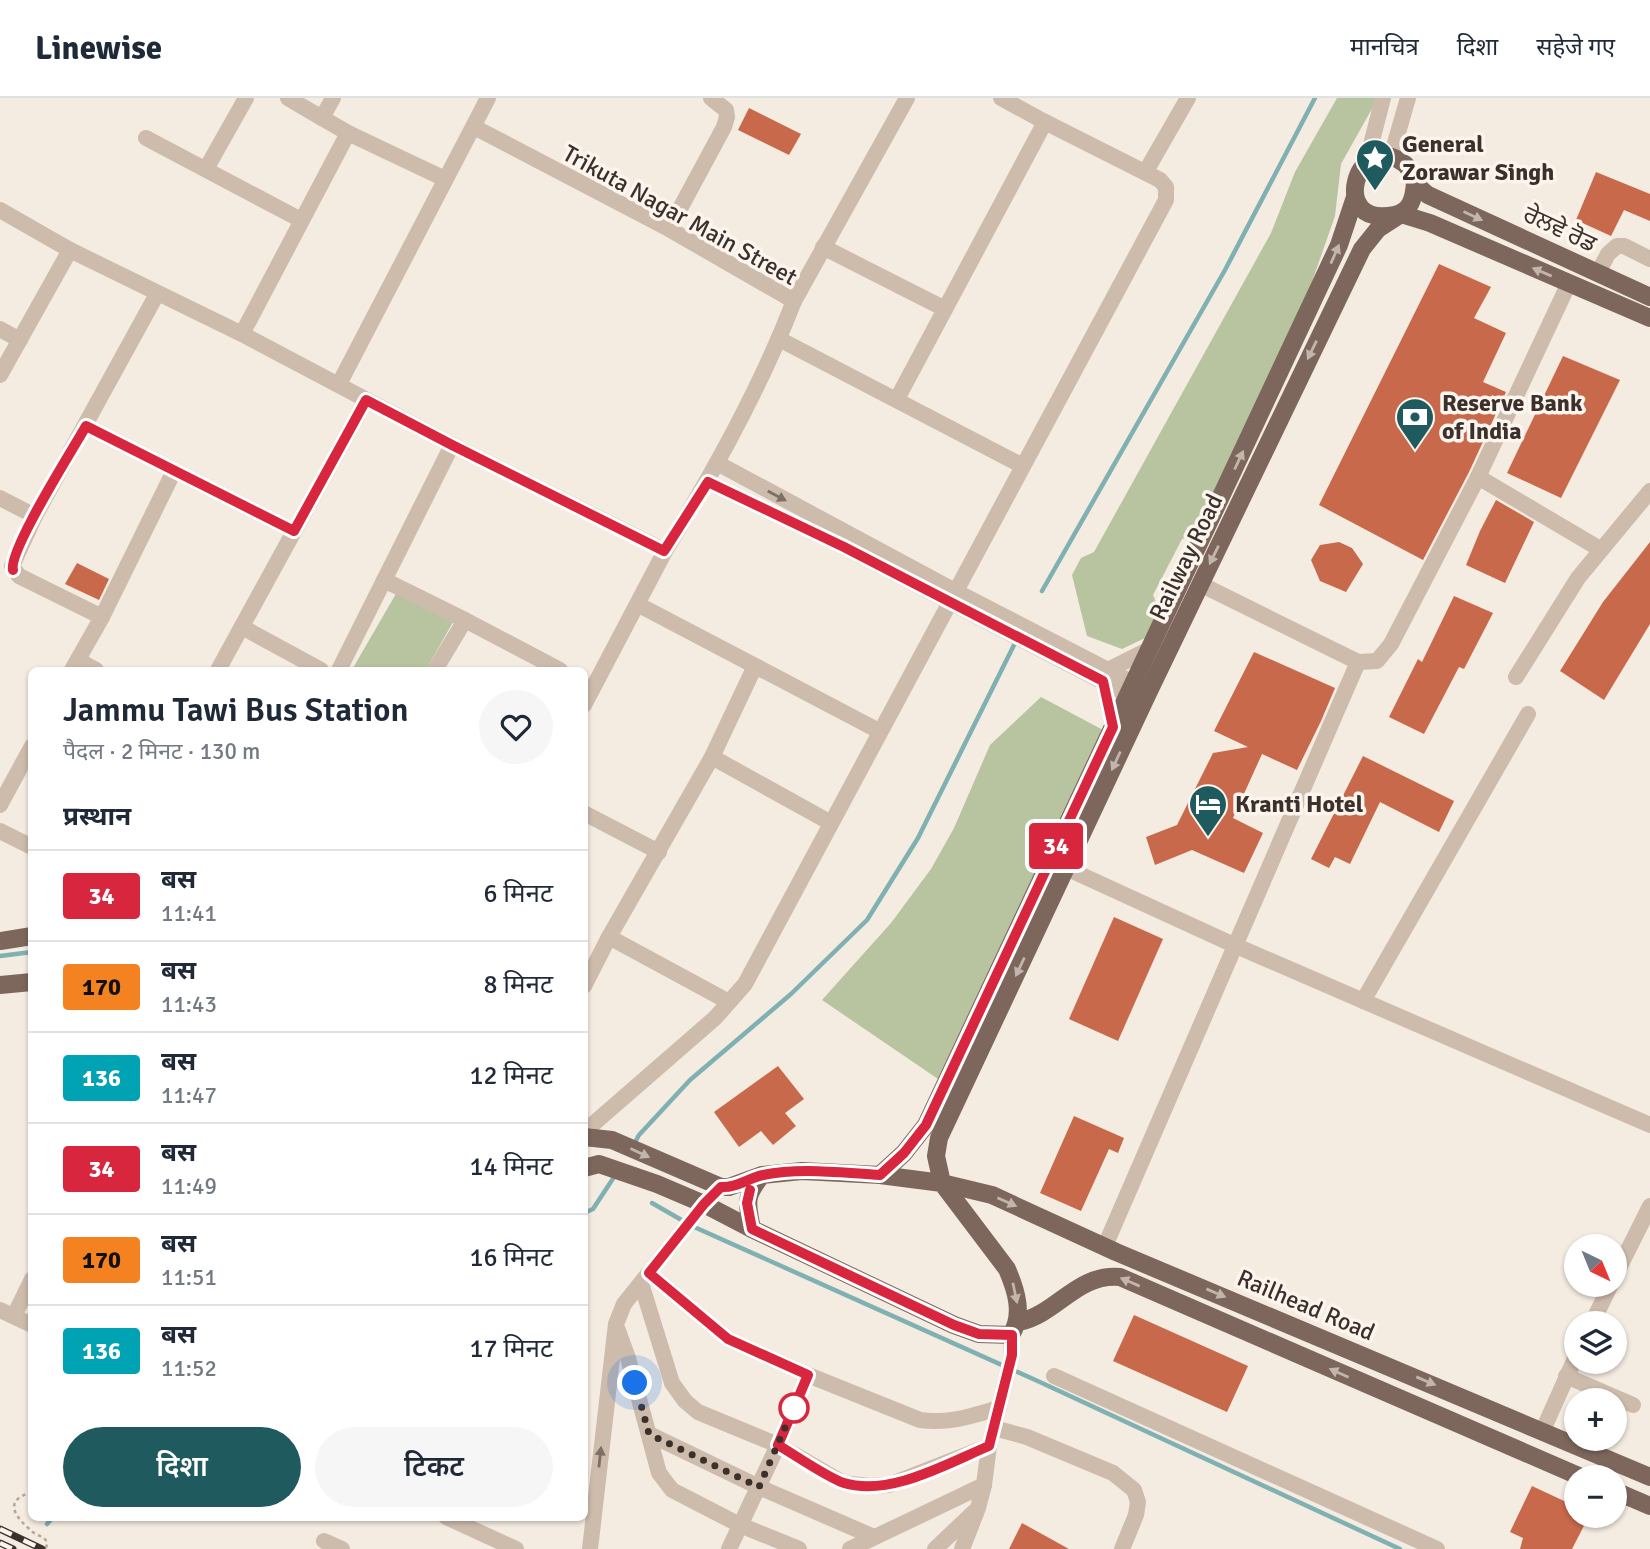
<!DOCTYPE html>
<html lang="hi">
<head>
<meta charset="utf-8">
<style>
  :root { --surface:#fff; --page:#f6f6f7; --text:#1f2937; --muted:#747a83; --line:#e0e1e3; --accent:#1f5a5e }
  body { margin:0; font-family:Signika,"Noto Sans Devanagari","Noto Sans Gurmukhi",sans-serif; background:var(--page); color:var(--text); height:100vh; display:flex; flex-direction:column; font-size:26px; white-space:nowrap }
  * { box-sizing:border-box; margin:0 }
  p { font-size:23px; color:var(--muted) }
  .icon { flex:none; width:38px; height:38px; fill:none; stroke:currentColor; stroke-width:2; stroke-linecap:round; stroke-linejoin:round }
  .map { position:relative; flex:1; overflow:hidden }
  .panel { position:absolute; left:28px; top:569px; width:560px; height:854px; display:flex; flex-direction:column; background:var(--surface); border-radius:10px; box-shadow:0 2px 5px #0004 }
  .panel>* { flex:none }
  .badge { padding:0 14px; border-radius:5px; font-size:24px; line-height:46px }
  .needle { width:46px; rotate:137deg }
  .fabs { position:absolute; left:1564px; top:1136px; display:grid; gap:14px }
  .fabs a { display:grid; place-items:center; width:63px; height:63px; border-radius:50%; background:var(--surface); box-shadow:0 2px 5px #0004; font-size:35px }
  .you { position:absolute; width:35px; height:35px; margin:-18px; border:5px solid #fff; border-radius:50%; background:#1a73e8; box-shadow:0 0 0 10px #1a73e833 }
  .map>.badge { position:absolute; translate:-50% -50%; box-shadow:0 0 0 4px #fff }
  h2 { padding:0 35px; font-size:26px; line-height:63px }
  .round { display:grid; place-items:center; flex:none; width:74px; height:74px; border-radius:37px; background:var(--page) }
  .headline { display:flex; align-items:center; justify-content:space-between; height:119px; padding:0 35px }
  h1 { font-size:33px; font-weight:600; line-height:52px }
  .cta { display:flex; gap:14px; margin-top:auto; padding:14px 35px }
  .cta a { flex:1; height:80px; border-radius:42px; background:var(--accent); color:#fff; font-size:28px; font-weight:600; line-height:80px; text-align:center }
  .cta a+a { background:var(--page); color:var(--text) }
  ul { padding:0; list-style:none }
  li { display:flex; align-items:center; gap:21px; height:91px; padding:0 35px; border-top:2px solid var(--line) }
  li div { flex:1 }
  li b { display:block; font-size:26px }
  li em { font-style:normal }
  li .badge { min-width:77px; font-weight:700; text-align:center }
  header { display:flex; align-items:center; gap:42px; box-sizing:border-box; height:98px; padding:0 35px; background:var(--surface); border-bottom:2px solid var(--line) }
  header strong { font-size:33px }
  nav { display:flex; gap:38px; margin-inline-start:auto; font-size:24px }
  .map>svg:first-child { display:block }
  .green { fill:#b8c4a0 }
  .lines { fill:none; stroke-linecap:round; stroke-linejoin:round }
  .stream { stroke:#7fb0b2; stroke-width:4.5 }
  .building { fill:#c8694b }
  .path { stroke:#b9a596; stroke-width:2.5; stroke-dasharray:3.5 3.5; stroke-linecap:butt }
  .minor { stroke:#cdbbac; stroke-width:16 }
  .major { stroke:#7d675c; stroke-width:18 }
  .rail-casing { stroke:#3b302b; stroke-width:7 }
  .rail { stroke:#fbf5ee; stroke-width:4.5; stroke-dasharray:13; stroke-linecap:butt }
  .oneway { fill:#c2b5ac }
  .oneway2 { fill:#7d6f65 }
  .line-casing { stroke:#fff; stroke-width:16 }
  .line { stroke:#d7263d; stroke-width:10 }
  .walk { stroke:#3b302b; stroke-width:7; stroke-dasharray:0 12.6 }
  .stop-dot { fill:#fff; stroke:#d7263d; stroke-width:3.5 }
  .labels { text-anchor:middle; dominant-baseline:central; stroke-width:7; stroke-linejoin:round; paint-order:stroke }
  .poi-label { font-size:24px; font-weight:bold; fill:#3b302b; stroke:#fbf5ee; text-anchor:start }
  .street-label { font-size:24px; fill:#3b302b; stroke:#fbf5ee }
</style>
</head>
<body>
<header>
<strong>Linewise</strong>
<nav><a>मानचित्र</a><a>दिशा</a><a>सहेजे गए</a></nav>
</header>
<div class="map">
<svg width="1650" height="1451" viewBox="0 0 1650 1451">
  <rect width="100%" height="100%" fill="#f4ebe1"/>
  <g class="green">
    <polygon points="1337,0 1378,0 1341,66 1335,118 1307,198 1198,436 1182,441 1153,497 1161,516 1145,540 1122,551 1087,538 1072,477 1081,460 1094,454 1271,135 1295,74"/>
    <polygon points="397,494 453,524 426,572 356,572 353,570"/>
    <polygon points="1041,599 1105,633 941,983 822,902 891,825 931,771 954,730 990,647"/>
  </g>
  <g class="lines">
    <g class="stream">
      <polyline points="1042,493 1225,172 1315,0"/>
      <polyline points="0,858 32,854"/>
      <polyline points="633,1048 639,1037 690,982 791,896 867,822 918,740 1016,543"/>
      <polyline points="652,1105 685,1124"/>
      <polyline points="584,1115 593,1111 616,1076"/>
      <polyline points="692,1128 1042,1285 1400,1451"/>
      <polyline points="47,1426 53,1419"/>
    </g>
  </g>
  <g class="building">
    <polygon points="749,10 801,36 789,57 738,32"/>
    <polygon points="1596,74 1650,96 1650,123 1624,112 1611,138 1576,122"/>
    <polygon points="1439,166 1491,189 1474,220 1506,235 1483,284 1506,294 1469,374 1423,462 1319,407"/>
    <polygon points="1563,258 1620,282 1561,400 1507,375"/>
    <polygon points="1496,402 1534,424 1505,485 1466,467 1480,433"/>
    <polygon points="1339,444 1352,450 1363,466 1346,494 1320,483 1311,462 1320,447"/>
    <polygon points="1650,444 1650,526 1604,602 1560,573 1603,504"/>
    <polygon points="77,465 109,481 99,502 65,486"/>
    <polygon points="1454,498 1493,515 1464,571 1459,569 1424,636 1389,619 1418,561 1422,564"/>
    <polygon points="1254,554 1335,590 1321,623 1297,672 1262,656 1233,720 1263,735 1244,775 1192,752 1155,767 1146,739 1177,727 1213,655 1248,649 1214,633"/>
    <polygon points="1363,658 1454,703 1439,734 1380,704 1350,766 1335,759 1329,770 1311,761"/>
    <polygon points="1114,819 1163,841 1118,943 1069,921"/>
    <polygon points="778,968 804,1001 785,1015 796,1028 773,1047 761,1033 739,1049 714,1014"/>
    <polygon points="1074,1018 1124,1040 1118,1055 1109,1051 1081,1113 1040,1095"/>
    <polygon points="1134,1217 1248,1268 1227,1314 1113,1263"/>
    <polygon points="1532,1388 1577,1409 1577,1418 1589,1418 1572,1451 1520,1451 1523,1440 1510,1434"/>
    <polygon points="1022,1425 1069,1451 1009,1451"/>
  </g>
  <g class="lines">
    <path class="path" d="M32 1394C1 1403 16 1420 34 1435 38 1438 46 1439 47 1445 47 1447 46 1449 46 1451"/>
    <g class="minor">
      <polyline points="288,0 322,20"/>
      <polyline points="333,0 322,20 348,35 445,81"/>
      <polyline points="146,40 301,122"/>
      <polyline points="1391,59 1408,0"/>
      <polyline points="1366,66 1383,0"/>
      <polyline points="206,71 246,0"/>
      <polyline points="1146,73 1188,0"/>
      <path d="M0 112 70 152 242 236 452 347 665 453C714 374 760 291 794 203L669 131 474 29"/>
      <polyline points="669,131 724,29 727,19 726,12 711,0"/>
      <polyline points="823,149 945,211"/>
      <polyline points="1598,175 1608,156 1617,148 1624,148 1650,161"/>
      <polyline points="794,203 907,0"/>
      <polyline points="0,231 20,242"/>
      <polyline points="242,236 348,35"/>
      <polyline points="779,241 1023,368"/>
      <polyline points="0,277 70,152"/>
      <polyline points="339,286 488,0"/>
      <polyline points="897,301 1045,24"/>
      <polyline points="86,328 294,433"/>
      <polyline points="717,365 957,494 1145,591"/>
      <polyline points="1478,379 1600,451"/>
      <polyline points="708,384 844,449 1138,602"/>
      <polyline points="0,400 35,418"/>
      <polyline points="384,482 465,522"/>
      <polyline points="1200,486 1358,564 1377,563 1391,546 1478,379 1569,185"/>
      <polyline points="639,507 879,633"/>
      <polyline points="102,519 19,478 12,468 35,418 157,196"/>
      <polyline points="242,529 321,572"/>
      <polyline points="78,562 96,572"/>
      <polyline points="72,572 102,519 174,373"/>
      <polyline points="218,572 366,302"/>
      <polyline points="339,572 452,347"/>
      <polyline points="435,572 465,522 560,572"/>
      <polyline points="1108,572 1150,551"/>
      <polyline points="1516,579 1578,480 1650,393"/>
      <polyline points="1103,583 1113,629"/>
      <polyline points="584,607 665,453"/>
      <polyline points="712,659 831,725"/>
      <polyline points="0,707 32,648"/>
      <polyline points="584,715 659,754"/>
      <polyline points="0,733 32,749"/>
      <polyline points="1066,770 1234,847 1650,1027"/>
      <polyline points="609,839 729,904"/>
      <polyline points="584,888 609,839 712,659 755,568"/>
      <polyline points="1363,903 1528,616"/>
      <polyline points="584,1034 715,920 745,886 1166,102 1166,89 1160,82 1045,24 1001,0"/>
      <polyline points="1105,1148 1358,564"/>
      <path d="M649 1175 728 1241 808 1277 920 1322C949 1326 972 1318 999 1310"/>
      <polyline points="1615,1178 1650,1108"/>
      <polyline points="641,1185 672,1285 685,1303 698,1314 778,1347 843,1385 869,1388 889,1387 989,1348"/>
      <polyline points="0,1212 32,1227"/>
      <polyline points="14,1218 32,1181"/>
      <polyline points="1592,1225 1611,1186"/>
      <polyline points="617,1230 628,1260 659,1375 672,1392 740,1427 799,1451"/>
      <polyline points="1054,1278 1437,1451"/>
      <polyline points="1566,1278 1633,1307"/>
      <polyline points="994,1330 1027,1339 1113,1375 1134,1392 1138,1404 1136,1417 1122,1451"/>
      <polyline points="1543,1332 1577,1256"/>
      <polyline points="649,1336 759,1389 874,1439"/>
      <polyline points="446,1419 516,1451"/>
      <polyline points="324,1443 342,1451"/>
      <polyline points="590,1451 616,1226 624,1206 704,1106 721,1089"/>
      <polyline points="729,1451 778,1347 808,1277"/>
      <polyline points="850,1451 984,1387"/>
      <polyline points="935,1451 974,1414"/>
      <polyline points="962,1451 978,1410 984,1387 989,1348 1012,1257 1011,1237"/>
    </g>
    <g class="major">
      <path d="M1415 84C1414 100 1411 114 1394 117 1328 130 1356 33 1402 64 1411 69 1411 78 1416 86 1420 90 1424 94 1428 97L1650 199"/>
      <polyline points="1650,220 1430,125 1401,116 1378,131 1362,151 1149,593 939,1040 936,1058 942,1085 992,1097 1116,1154 1650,1379"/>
      <polyline points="0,843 32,838"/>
      <polyline points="0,887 32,884"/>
      <path d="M584 1039 612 1042 721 1089H729L762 1077 802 1073 880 1077 942 1085 1007 1171C1016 1192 1024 1216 1011 1237L979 1236 954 1227 752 1131C747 1105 744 1099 762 1077"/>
      <polyline points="584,1070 599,1066 657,1086 704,1106 752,1131"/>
      <polyline points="880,1077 904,1055 926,1027 1339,147 1355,99"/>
      <path d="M1019 1224C1057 1216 1077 1175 1120 1179L1581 1379"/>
      <polyline points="1615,1393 1650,1408"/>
    </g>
    <defs>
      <g id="rail">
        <polyline points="0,1431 42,1451"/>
        <polyline points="0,1445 13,1451"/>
      </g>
    </defs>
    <use href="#rail" class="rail-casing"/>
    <use href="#rail" class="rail"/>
  </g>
  <defs><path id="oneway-solid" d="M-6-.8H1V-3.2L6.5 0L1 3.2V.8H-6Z" transform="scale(1.75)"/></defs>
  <g class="oneway">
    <use href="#oneway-solid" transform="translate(1473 118) rotate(25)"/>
    <use href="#oneway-solid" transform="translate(1335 156) rotate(-66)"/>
    <use href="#oneway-solid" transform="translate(1542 174) rotate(-157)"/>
    <use href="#oneway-solid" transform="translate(1312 252) rotate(116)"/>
    <use href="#oneway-solid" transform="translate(1239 362) rotate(-65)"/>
    <use href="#oneway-solid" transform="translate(1214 457) rotate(116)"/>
    <use href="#oneway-solid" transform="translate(1116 663) rotate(115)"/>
    <use href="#oneway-solid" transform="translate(1020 869) rotate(115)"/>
    <use href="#oneway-solid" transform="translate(640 1055) rotate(25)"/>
    <use href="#oneway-solid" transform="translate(1007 1104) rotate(24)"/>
    <use href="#oneway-solid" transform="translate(1130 1184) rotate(-157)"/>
    <use href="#oneway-solid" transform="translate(1015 1195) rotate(78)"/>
    <use href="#oneway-solid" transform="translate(1216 1195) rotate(23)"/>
    <use href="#oneway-solid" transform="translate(1339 1275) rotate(-156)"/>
    <use href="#oneway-solid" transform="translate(1426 1283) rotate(23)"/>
  </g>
  <g class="oneway2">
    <use href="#oneway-solid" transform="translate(777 398) rotate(28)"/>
    <use href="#oneway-solid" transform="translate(600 1359) rotate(-84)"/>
  </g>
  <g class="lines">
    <defs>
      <path id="line" d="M13 472C8 453 73 351 86 328L294 433 366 302 452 347 664 453 708 384 844 449 1103 583 1113 629 926 1027 904 1055 880 1077C842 1075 801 1069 763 1077 748 1080 737 1090 721 1089L704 1106 649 1175 728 1241 808 1277 778 1347C795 1357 828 1380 844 1385 890 1399 948 1365 989 1348L1012 1257V1237L979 1236 954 1227 752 1131 747 1105 750 1092"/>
    </defs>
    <use href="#line" class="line-casing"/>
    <use href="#line" class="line"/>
    <polyline class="walk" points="635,1285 649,1336 759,1389 798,1300 794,1310"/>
  </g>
  <defs>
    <symbol id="sight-pin" viewBox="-11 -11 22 30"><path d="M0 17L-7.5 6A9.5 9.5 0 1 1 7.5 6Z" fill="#1f5a5e" stroke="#fbf5ee"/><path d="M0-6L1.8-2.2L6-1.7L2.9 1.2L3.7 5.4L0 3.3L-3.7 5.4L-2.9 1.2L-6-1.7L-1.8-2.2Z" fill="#fff"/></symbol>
    <symbol id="bank-pin" viewBox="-11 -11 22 30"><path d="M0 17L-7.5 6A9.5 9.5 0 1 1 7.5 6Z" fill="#1f5a5e" stroke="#fbf5ee"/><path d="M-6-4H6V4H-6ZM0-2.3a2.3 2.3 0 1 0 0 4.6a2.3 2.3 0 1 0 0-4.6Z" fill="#fff"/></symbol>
    <symbol id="hotel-pin" viewBox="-11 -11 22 30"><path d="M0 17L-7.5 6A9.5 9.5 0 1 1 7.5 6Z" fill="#1f5a5e" stroke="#fbf5ee"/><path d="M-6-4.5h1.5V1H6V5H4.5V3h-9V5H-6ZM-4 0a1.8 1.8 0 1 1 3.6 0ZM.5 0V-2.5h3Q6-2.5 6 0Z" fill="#fff"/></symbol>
  </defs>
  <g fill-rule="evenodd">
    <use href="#sight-pin" x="1353" y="38" width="44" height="60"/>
    <use href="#bank-pin" x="1393" y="297" width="44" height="60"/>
    <use href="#hotel-pin" x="1186" y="684" width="44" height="60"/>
  </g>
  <circle class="stop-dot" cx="794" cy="1310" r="14"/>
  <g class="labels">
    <g class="poi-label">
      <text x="1402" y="46">General<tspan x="1402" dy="28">Zorawar Singh</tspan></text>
      <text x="1442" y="305">Reserve Bank<tspan x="1442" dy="28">of India</tspan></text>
      <text x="1235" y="706">Kranti Hotel</text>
    </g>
    <g class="street-label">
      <text transform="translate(680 117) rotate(29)">Trikuta Nagar Main Street</text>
      <text transform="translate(1560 131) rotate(25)">ਰੇਲਵੇ ਰੋਡ</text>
      <text transform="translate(1186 459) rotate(-64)">Railway Road</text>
      <text transform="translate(1306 1207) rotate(23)">Railhead Road</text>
    </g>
  </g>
</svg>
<div class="fabs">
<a><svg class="needle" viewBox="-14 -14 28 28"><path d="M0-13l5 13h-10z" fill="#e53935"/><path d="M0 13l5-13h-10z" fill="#747a83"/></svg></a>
<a><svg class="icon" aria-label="layers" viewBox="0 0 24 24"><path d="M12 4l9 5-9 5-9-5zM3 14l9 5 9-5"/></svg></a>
<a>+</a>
<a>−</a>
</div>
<div class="you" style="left:635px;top:1285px"></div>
<b class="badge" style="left:1056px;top:748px;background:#d7263d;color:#fff">34</b>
<section class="panel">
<div class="headline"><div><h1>Jammu Tawi Bus Station</h1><p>पैदल · 2 मिनट · 130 m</p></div><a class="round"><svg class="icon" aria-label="heart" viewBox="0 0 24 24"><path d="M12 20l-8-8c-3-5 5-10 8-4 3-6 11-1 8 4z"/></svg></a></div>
<h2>प्रस्थान</h2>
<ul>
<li><span class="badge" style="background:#d7263d;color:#fff">34</span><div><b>बस</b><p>11:41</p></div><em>6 मिनट</em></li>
<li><span class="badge" style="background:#f58220;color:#111">170</span><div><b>बस</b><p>11:43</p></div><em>8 मिनट</em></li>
<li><span class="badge" style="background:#00a3b4;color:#fff">136</span><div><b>बस</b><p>11:47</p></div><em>12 मिनट</em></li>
<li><span class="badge" style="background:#d7263d;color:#fff">34</span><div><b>बस</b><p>11:49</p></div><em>14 मिनट</em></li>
<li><span class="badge" style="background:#f58220;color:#111">170</span><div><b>बस</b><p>11:51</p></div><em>16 मिनट</em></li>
<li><span class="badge" style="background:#00a3b4;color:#fff">136</span><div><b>बस</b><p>11:52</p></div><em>17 मिनट</em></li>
</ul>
<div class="cta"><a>दिशा</a><a>टिकट</a></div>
</section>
</div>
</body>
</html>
